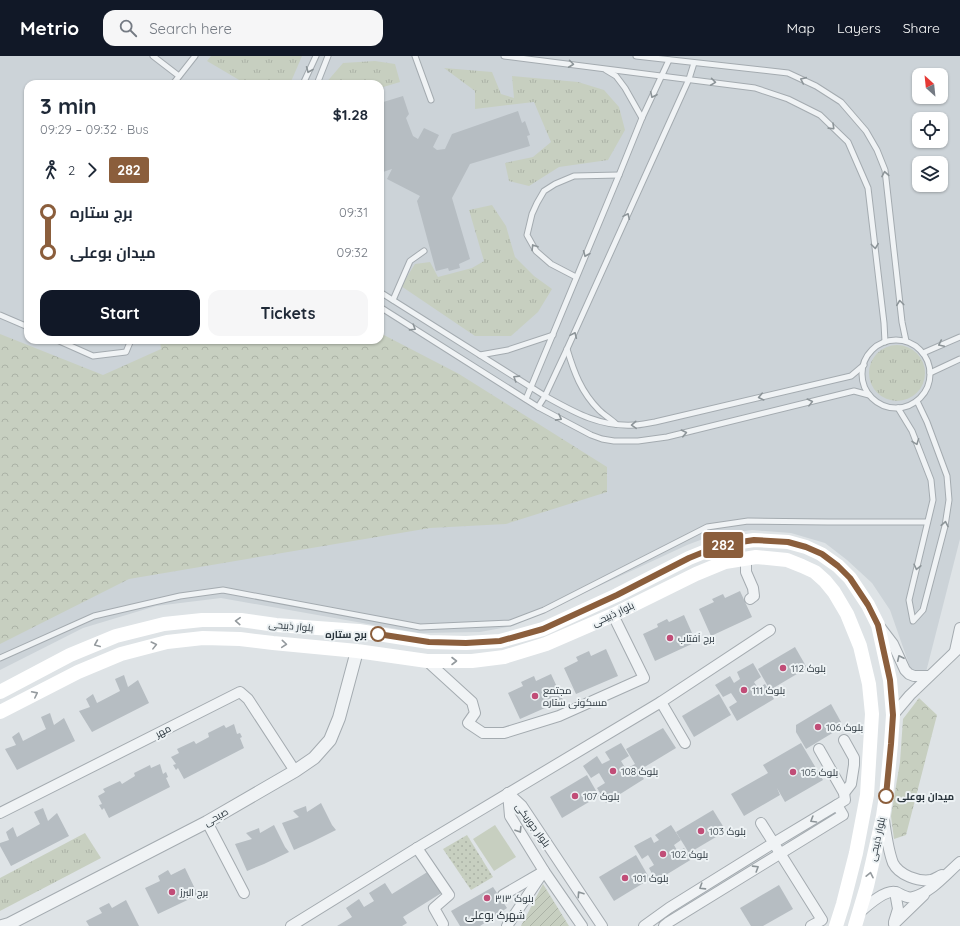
<!DOCTYPE html>
<html lang="en">
<head>
<meta charset="utf-8">
<style>
  :root { --surface:#fff; --page:#f6f6f7; --text:#1f2937; --muted:#747a83; --accent:#111827 }
  body { margin:0; font-family:Quicksand,Cairo,sans-serif; background:var(--page); color:var(--text); height:100vh; display:flex; flex-direction:column; font-size:15px; white-space:nowrap }
  * { box-sizing:border-box; margin:0 }
  p { font-size:13px; color:var(--muted) }
  .icon { flex:none; width:22px; height:22px; fill:none; stroke:currentColor; stroke-width:2; stroke-linecap:round; stroke-linejoin:round }
  .map { position:relative; flex:1; overflow:hidden }
  .drawer { position:absolute; left:24px; top:24px; width:360px; height:264px; display:flex; flex-direction:column; background:var(--surface); border-radius:12px; box-shadow:0 1px 3px #0004 }
  .drawer>* { flex:none }
  .badge { padding:0 8px; border-radius:3px; font-size:14px; line-height:26px }
  .needle { width:26px; rotate:333deg }
  .controls { position:absolute; left:912px; top:12px; display:grid; gap:8px }
  .controls a { display:grid; place-items:center; width:36px; height:36px; border-radius:8px; background:var(--surface); box-shadow:0 1px 3px #0004; font-size:20px }
  .map>.badge { position:absolute; translate:-50% -50%; box-shadow:0 0 0 2px #fff }
  .legs { display:flex; align-items:center; gap:6px; height:44px; padding:0 16px; font-size:13px }
  .legs p { margin-inline-start:auto }
  .head { display:flex; align-items:center; justify-content:space-between; height:68px; padding:0 16px }
  h1 { font-size:22px; font-weight:700; line-height:30px }
  .primary-button { display:flex; gap:8px; margin-top:auto; padding:8px 16px }
  .primary-button a { flex:1; height:46px; border-radius:12px; background:var(--accent); color:#fff; font-size:16px; font-weight:700; line-height:46px; text-align:center }
  .primary-button a+a { background:var(--page); color:var(--text) }
  ul { padding:0 16px; list-style:none }
  li { display:flex; align-items:center; gap:14px; height:40px; font-size:15px }
  li i { display:grid; place-items:center; width:6px; height:100%; margin:0 5px; background:currentColor }
  li i::after { content:''; width:10px; height:10px; margin:-5px; border:3px solid; border-radius:50%; background:var(--surface) }
  li p { margin-inline-start:auto }
  li:first-child i { background:linear-gradient(#0000 50%,currentColor 0) }
  li:last-child i { background:linear-gradient(currentColor 50%,#0000 0) }
  header { display:flex; align-items:center; gap:24px; box-sizing:border-box; height:56px; padding:0 20px; background:var(--accent); color:#fff }
  header strong { font-size:19px }
  nav { display:flex; gap:22px; margin-inline-start:auto; font-size:14px }
  .search { width:280px; height:36px; background:var(--page); display:flex; align-items:center; gap:10px; box-sizing:border-box; padding:0 14px; border-radius:12px; color:var(--muted); font-size:15px }
  .map>svg:first-child { display:block }
  .built { fill:#ccd3d8; fill-rule:evenodd }
  .grass { fill:url(#grass-tufts) }
  .forest { fill:url(#forest-crowns) }
  .park { fill:url(#park-dots) }
  .garden { fill:url(#garden-furrows) }
  .pitch { fill:#c7cfc0 }
  .building { fill:#b6bdc2 }
  .lines { fill:none; stroke-linecap:round; stroke-linejoin:round }
  .service-casing { stroke:#a4abb0; stroke-width:7 }
  .minor-casing { stroke:#a4abb0; stroke-width:12 }
  .tertiary-casing { stroke:#a4abb0; stroke-width:14 }
  .service { stroke:#f0f3f5; stroke-width:5 }
  .minor { stroke:#f0f3f5; stroke-width:10 }
  .tertiary { stroke:#f0f3f5; stroke-width:12 }
  .secondary { stroke:#fff; stroke-width:14 }
  .oneway { stroke:#8c9498 }
  .oneway2 { stroke:#949a9e }
  .line-1-casing { stroke:#fff; stroke-width:9 }
  .line-1 { stroke:#8b5e3c; stroke-width:6 }
  .stop-1-dot { fill:#fff; stroke:#8b5e3c; stroke-width:2 }
  .poi-dot { fill:#c14d77; stroke:#edf2f4; stroke-width:1.5 }
  .labels { text-anchor:middle; dominant-baseline:central; stroke-width:4; stroke-linejoin:round; paint-order:stroke }
  .street-label { font-size:10px; fill:#29343c; stroke:#edf2f4 }
  .stop-label { font-size:10px; font-weight:bold; fill:#29343c; stroke:#edf2f4; text-anchor:end }
  .poi-label { font-size:10px; fill:#29343c; stroke:#edf2f4; text-anchor:start }
  .neighbourhood-label { font-size:11px; fill:#1b252c; stroke:#edf2f4 }
</style>
</head>
<body>
<header>
<strong>Metrio</strong>
<div class="search"><svg class="icon" aria-label="search" viewBox="0 0 24 24"><circle cx="10" cy="10" r="6"/><path d="M15 15l6 6"/></svg>Search here</div>
<nav><a>Map</a><a>Layers</a><a>Share</a></nav>
</header>
<div class="map">
<svg width="960" height="870" viewBox="0 0 960 870">
  <defs>
    <pattern id="grass-tufts" width="24" height="20" patternUnits="userSpaceOnUse"><rect width="24" height="20" fill="#c7cfc0"/><path d="M3 7l-1-3M5 7V3M7 7l1-3M15 17l-1-3M17 17v-4M19 17l1-3" fill="none" stroke="#abb2a6"/></pattern>
    <pattern id="forest-crowns" width="20" height="18" patternUnits="userSpaceOnUse"><rect width="20" height="18" fill="#c7cfc0"/><path d="M2 6a3 3 0 1 1 6 0M12 15a3 3 0 1 1 6 0" fill="none" stroke="#abb2a6"/></pattern>
    <pattern id="park-dots" width="8" height="8" patternUnits="userSpaceOnUse"><rect width="8" height="8" fill="#c7cfc0"/><path d="M2 2h.1M6 6h.1" fill="none" stroke="#abb2a6" stroke-width="1.8" stroke-linecap="round"/></pattern>
    <pattern id="garden-furrows" width="10" height="10" patternUnits="userSpaceOnUse"><rect width="10" height="10" fill="#c7cfc0"/><path d="M-1 1l2-2M0 10L10 0M9 11l2-2" fill="none" stroke="#abb2a6"/></pattern>
  </defs>
  <rect width="100%" height="100%" fill="#dee3e6"/>
  <path class="built" d="M0 0H960V483L926 616 911 614 890 554 872 527 847 504 825 487 791 477 752 474 711 480 687 489 513 570 480 576 419 577 221 542 156 550 83 572 0 614ZM919 19H941V41H919ZM28 28H380V284H28ZM919 63H941V85H919ZM919 107H941V129H919Z"/>
  <g class="grass">
    <polygon points="211,0 302,0 290,28 246,28 207,5"/>
    <polygon points="375,5 395,8 400,26 380,32 380,28 325,28 343,7"/>
    <polygon points="444,12 492,16 501,38 514,42 512,20 578,26 604,34 619,51 625,74 608,104 559,111 529,130 509,125 505,107 533,101 551,86 534,46 475,53 475,35"/>
    <polygon points="492,149 506,170 515,201 534,220 552,233 538,256 511,280 475,280 401,230 415,208 430,206 438,221 472,212 484,205 469,154"/>
    <circle cx="897" cy="317" r="28"/>
    <polygon points="85,777 101,802 0,855 0,822"/>
  </g>
  <g class="forest">
    <polygon points="380,277 459,318 607,411 607,436 506,468 430,472 129,523 0,588 0,278 103,319 161,293 160,284 380,284"/>
    <polygon points="919,642 937,659 906,779 894,783 891,760 900,706 903,663"/>
  </g>
  <polygon class="park" points="467,779 493,821 471,834 443,793"/>
  <polygon class="garden" points="543,828 569,870 521,870"/>
  <polygon class="pitch" points="495,769 516,801 494,815 473,783"/>
  <g class="building">
    <polygon points="403,40 409,58 406,62 413,80 418,83 424,72 439,79 433,91 437,94 445,93 452,78 518,55 522,67 525,65 530,79 527,80 530,90 470,108 452,142 470,203 459,208 460,212 449,215 448,212 436,215 417,145 420,140 387,123 392,113 380,117 380,47"/>
    <polygon points="740,535 752,561 711,580 699,553 714,546 712,543 723,538 725,542"/>
    <polygon points="684,559 696,586 655,605 643,578 658,571 657,568 667,563 669,566"/>
    <polygon points="795,591 807,612 770,634 758,613"/>
    <polygon points="606,593 618,620 576,638 564,612 578,605 576,601 589,595 591,600"/>
    <polygon points="753,607 761,621 754,626 758,632 765,628 774,643 737,665 729,651 737,646 731,637 723,641 715,629 730,620 734,627 740,623 737,616"/>
    <polygon points="551,618 563,644 520,663 508,637 523,630 521,626 534,620 536,625"/>
    <polygon points="124,619 128,631 138,624 149,647 92,676 79,655 90,651 86,643 93,638 97,647 120,635 115,623"/>
    <polygon points="719,638 731,659 694,681 682,660"/>
    <polygon points="831,648 841,666 839,673 806,693 796,676 796,669"/>
    <polygon points="50,657 54,669 64,662 75,685 17,714 5,693 16,689 12,681 19,676 23,685 46,673 41,661"/>
    <polygon points="234,668 237,678 240,677 242,681 240,682 244,692 184,723 178,712 176,714 173,709 176,708 171,701 179,697 177,693 194,685 196,688 209,681 208,677 224,669 226,672"/>
    <polygon points="663,672 676,692 638,715 644,723 606,747 597,732 605,727 599,717 591,722 583,710 597,700 602,708 610,704 605,696 621,687 629,700 621,705 626,713 635,708 626,693"/>
    <polygon points="801,687 823,724 785,746 777,732 780,739 744,760 731,738 768,717 763,709"/>
    <polygon points="160,708 163,718 166,716 168,721 166,722 170,731 109,762 104,752 102,754 99,749 102,748 98,740 105,736 103,733 120,725 122,728 135,720 134,717 150,709 151,712"/>
    <polygon points="587,719 599,740 562,762 550,741"/>
    <polygon points="321,747 332,769 336,774 312,786 294,794 282,767 299,761 293,755 306,750 307,756"/>
    <polygon points="43,752 48,765 57,757 69,780 11,810 0,790 0,787 9,784 6,776 13,771 17,781 40,768 34,756"/>
    <polygon points="713,754 726,775 689,797 676,776"/>
    <polygon points="274,769 285,791 289,796 264,808 247,815 235,788 252,783 246,777 259,772 260,777"/>
    <polygon points="671,769 681,784 674,789 678,796 684,792 692,803 656,825 649,812 654,809 648,799 642,803 634,790 651,781 654,787 659,784 655,779"/>
    <polygon points="636,799 650,823 614,845 599,821"/>
    <polygon points="185,812 198,839 158,858 145,832 160,825 158,820 168,814 171,819"/>
    <polygon points="429,815 443,836 403,861 407,867 402,870 337,870 352,861 346,852 359,843 364,851 374,845 369,837 385,827 392,838"/>
    <polygon points="779,829 793,853 763,870 751,870 740,852"/>
    <polygon points="493,831 507,852 480,870 460,870 451,855"/>
    <polygon points="126,844 139,870 89,870 86,865 102,857 99,852 109,847 112,852"/>
  </g>
  <g class="lines">
    <defs>
      <g id="service">
        <polyline points="153,0 179,20"/>
        <polyline points="415,0 431,44"/>
        <polyline points="504,0 755,32 788,43 820,59 848,86 868,132 884,267 885,286"/>
        <polyline points="636,0 788,17 816,30 841,46 866,75 877,94 885,114 902,266 906,285"/>
        <polyline points="606,14 616,20 625,32 642,62"/>
        <polyline points="173,28 195,0"/>
        <polyline points="303,28 316,0"/>
        <polyline points="317,28 328,0"/>
        <polyline points="576,221 551,208 536,195 527,179 532,158 537,147 544,135 555,128 574,120 619,119"/>
        <path d="M380 236 545 340C574 356 599 371 634 369 641 369 648 367 655 366L851 320 864 309"/>
        <polyline points="393,244 410,205 424,195"/>
        <polyline points="380,251 538,351 591,379 602,383 614,385 638,385 667,381 854,335 869,339"/>
        <polyline points="0,259 28,271"/>
        <polyline points="57,284 93,300 126,296 131,284"/>
        <circle cx="896" cy="318" r="34"/>
        <path d="M567 293C574 316 581 336 599 354 604 359 611 363 616 368"/>
        <polyline points="923,297 960,281"/>
        <polyline points="480,299 508,294 553,279"/>
        <polyline points="930,317 960,303"/>
        <polyline points="526,343 619,119 642,62 669,4"/>
        <polyline points="538,351 545,340 567,293 689,23 694,7"/>
        <polyline points="898,352 912,375 931,424 933,444 909,544 913,565 923,554 945,470 949,444 947,420 927,366 917,345"/>
        <polyline points="0,602 94,560 180,540 223,534 420,571 510,567 544,554 707,471 748,465 828,466 927,466"/>
      </g>
      <g id="minor">
        <polyline points="746,502 746,516 753,532 754,540 750,543"/>
        <polyline points="880,571 893,588 905,614 909,618 914,620 929,620"/>
        <polyline points="955,595 960,572"/>
        <polyline points="427,605 472,646 475,657 468,667 483,677 504,677 559,660 644,622 613,559"/>
        <polyline points="661,646 685,687"/>
        <polyline points="893,659 910,639 960,591"/>
        <polyline points="819,693 844,737 845,744 837,749"/>
        <polyline points="508,737 522,750 602,870"/>
        <polyline points="508,737 510,760 544,815 582,870"/>
        <polyline points="844,737 851,728 854,709 854,702 844,684"/>
        <polyline points="0,757 240,636 248,643 295,715"/>
        <path d="M884 764C886 778 888 794 893 807 899 819 918 826 931 824 935 823 939 820 942 819"/>
        <polyline points="207,766 244,837"/>
        <polyline points="761,767 822,864 811,870"/>
        <polyline points="417,792 449,839 434,852 443,868"/>
        <polyline points="503,839 541,817"/>
        <path d="M859 857C867 850 885 833 896 836 901 838 907 843 913 841 932 836 946 818 960 806"/>
        <polyline points="894,866 898,853 895,836"/>
        <polyline points="894,868 924,839"/>
        <polyline points="291,870 417,792 661,646 770,574"/>
        <polyline points="507,870 544,815"/>
        <polyline points="644,870 669,852 767,791 837,749 843,759 669,866 664,870"/>
      </g>
      <polyline id="tertiary" points="2,870 9,868 207,766 295,715 314,702 330,684 339,662 357,595"/>
    </defs>
    <use href="#service" class="service-casing"/>
    <use href="#minor" class="minor-casing"/>
    <use href="#tertiary" class="tertiary-casing"/>
    <use href="#service" class="service"/>
    <use href="#minor" class="minor"/>
    <use href="#tertiary" class="tertiary"/>
    <g class="secondary">
      <polyline points="0,636 70,599 116,580 164,568 202,564 241,564 276,569 359,575 429,586 466,587 500,585 543,573 617,539 689,502 721,489 754,484 788,486 806,491 821,498 838,510 850,522 868,549 878,569 890,624 893,659 891,688 886,740 883,760 867,830 855,870"/>
      <polyline points="0,656 78,616 121,598 167,586 203,582 240,583 273,587 357,595 427,605 472,605 504,601 546,588 613,559 696,518 725,506 756,501 787,504 802,510 815,516 825,525 834,536 847,558 860,590 869,628 872,658 867,739 856,797 843,848 836,870"/>
    </g>
  </g>
  <defs><path id="oneway-chevron" d="M-2-3.5L2.5 0L-2 3.5" fill="none" stroke-width="1.6" stroke-linecap="round" stroke-linejoin="round"/></defs>
  <g class="oneway">
    <use href="#oneway-chevron" transform="translate(571 8) rotate(7)"/>
    <use href="#oneway-chevron" transform="translate(309 14) rotate(113)"/>
    <use href="#oneway-chevron" transform="translate(803 24) rotate(-156)"/>
    <use href="#oneway-chevron" transform="translate(713 26) rotate(8)"/>
    <use href="#oneway-chevron" transform="translate(653 39) rotate(115)"/>
    <use href="#oneway-chevron" transform="translate(832 71) rotate(44)"/>
    <use href="#oneway-chevron" transform="translate(885 118) rotate(-100)"/>
    <use href="#oneway-chevron" transform="translate(627 160) rotate(-66)"/>
    <use href="#oneway-chevron" transform="translate(875 190) rotate(83)"/>
    <use href="#oneway-chevron" transform="translate(534 191) rotate(-122)"/>
    <use href="#oneway-chevron" transform="translate(586 198) rotate(113)"/>
    <use href="#oneway-chevron" transform="translate(900 247) rotate(-97)"/>
    <use href="#oneway-chevron" transform="translate(413 272) rotate(32)"/>
    <use href="#oneway-chevron" transform="translate(574 279) rotate(-66)"/>
    <use href="#oneway-chevron" transform="translate(941 288) rotate(155)"/>
    <use href="#oneway-chevron" transform="translate(516 322) rotate(-148)"/>
    <use href="#oneway-chevron" transform="translate(761 341) rotate(167)"/>
    <use href="#oneway-chevron" transform="translate(810 346) rotate(-14)"/>
    <use href="#oneway-chevron" transform="translate(559 362) rotate(28)"/>
    <use href="#oneway-chevron" transform="translate(634 369) rotate(176)"/>
    <use href="#oneway-chevron" transform="translate(684 377) rotate(-13)"/>
    <use href="#oneway-chevron" transform="translate(916 386) rotate(69)"/>
    <use href="#oneway-chevron" transform="translate(945 468) rotate(-79)"/>
    <use href="#oneway-chevron" transform="translate(917 511) rotate(103)"/>
    <use href="#oneway-chevron" transform="translate(900 602) rotate(-115)"/>
    <use href="#oneway-chevron" transform="translate(813 764) rotate(149)"/>
    <use href="#oneway-chevron" transform="translate(519 774) rotate(58)"/>
    <use href="#oneway-chevron" transform="translate(756 812) rotate(-32)"/>
    <use href="#oneway-chevron" transform="translate(702 831) rotate(148)"/>
    <use href="#oneway-chevron" transform="translate(580 838) rotate(-124)"/>
  </g>
  <g class="oneway2">
    <use href="#oneway-chevron" transform="translate(238 565) rotate(-177)"/>
    <use href="#oneway-chevron" transform="translate(97 588) rotate(157)"/>
    <use href="#oneway-chevron" transform="translate(284 588) rotate(5)"/>
    <use href="#oneway-chevron" transform="translate(154 589) rotate(-14)"/>
    <use href="#oneway-chevron" transform="translate(454 605)"/>
    <use href="#oneway-chevron" transform="translate(35 638) rotate(-27)"/>
    <use href="#oneway-chevron" transform="translate(870 819) rotate(-78)"/>
  </g>
  <g class="lines">
    <defs>
      <polyline id="line-1" points="378,578 429,586 466,587 500,585 543,573 617,539 689,502 721,489 754,484 788,486 806,491 822,498 838,510 850,522 868,549 878,569 890,624 893,659 891,688 886,740"/>
    </defs>
    <use href="#line-1" class="line-1-casing"/>
    <use href="#line-1" class="line-1"/>
  </g>
  <g class="stop-1-dot">
    <circle cx="378" cy="578" r="7"/>
    <circle cx="886" cy="740" r="7"/>
  </g>
  <g class="poi-dot">
    <circle cx="670" cy="582" r="4"/>
    <circle cx="783" cy="612" r="4"/>
    <circle cx="744" cy="634" r="4"/>
    <circle cx="535" cy="640" r="4"/>
    <circle cx="818" cy="671" r="4"/>
    <circle cx="613" cy="715" r="4"/>
    <circle cx="793" cy="716" r="4"/>
    <circle cx="575" cy="740" r="4"/>
    <circle cx="701" cy="775" r="4"/>
    <circle cx="663" cy="798" r="4"/>
    <circle cx="625" cy="822" r="4"/>
    <circle cx="172" cy="836" r="4"/>
    <circle cx="487" cy="842" r="4"/>
  </g>
  <g class="labels">
    <g class="street-label">
      <text transform="translate(613 558) rotate(-25)">بلوار ذبیحی</text>
      <text transform="translate(291 570) rotate(5)">بلوار ذبیحی</text>
      <text transform="translate(163 675) rotate(-27)">مهر</text>
      <text transform="translate(216 761) rotate(-30)">صبحی</text>
      <text transform="translate(533 769) rotate(54)">بلوار جوریکی</text>
      <text transform="translate(877 783) rotate(-78)">بلوار ذبیحی</text>
    </g>
    <g class="stop-label">
      <text x="367" y="578">برج ستاره</text>
      <text x="897" y="740" text-anchor="start">میدان بوعلی</text>
    </g>
    <g class="poi-label">
      <text x="678" y="582">برج آفتاب</text>
      <text x="791" y="612">بلوک 112</text>
      <text x="543" y="634">مجتمع<tspan x="543" dy="12">مسکونی ستاره</tspan></text>
      <text x="752" y="634">بلوک 111</text>
      <text x="826" y="671">بلوک 106</text>
      <text x="621" y="715">بلوک 108</text>
      <text x="801" y="716">بلوک 105</text>
      <text x="583" y="740">بلوک 107</text>
      <text x="709" y="775">بلوک 103</text>
      <text x="671" y="798">بلوک 102</text>
      <text x="633" y="822">بلوک 101</text>
      <text x="180" y="836">برج البرز</text>
      <text x="495" y="842">بلوک ۳۱۳</text>
    </g>
    <g class="neighbourhood-label">
      <text x="495" y="859">شهرک بوعلی</text>
    </g>
  </g>
</svg>
<div class="controls">
<a><svg class="needle" viewBox="-14 -14 28 28"><path d="M0-13l5 13h-10z" fill="#e53935"/><path d="M0 13l5-13h-10z" fill="#747a83"/></svg></a>
<a><svg class="icon" aria-label="locate" viewBox="0 0 24 24"><circle cx="12" cy="12" r="6"/><path d="M12 2v4M12 18v4M2 12h4M18 12h4"/></svg></a>
<a><svg class="icon" aria-label="layers" viewBox="0 0 24 24"><path d="M12 4l9 5-9 5-9-5zM3 14l9 5 9-5"/></svg></a>
</div>
<b class="badge" style="left:723px;top:489px;background:#8b5e3c;color:#fff">282</b>
<section class="drawer">
<div class="head"><div><h1>3 min</h1><p>09:29 – 09:32 · Bus</p></div><b>$1.28</b></div>
<div class="legs"><svg class="icon" aria-label="walk" viewBox="0 0 24 24"><circle cx="13" cy="4" r="2"/><path d="M13 8l-2 6 4 7M11 14l-3 7M7 12l3-4h3l4 4"/></svg>2<svg class="icon" aria-label="forward" viewBox="0 0 24 24"><path d="M9 5l7 7-7 7"/></svg><b class="badge" style="background:#8b5e3c;color:#fff">282</b></div>
<ul>
<li><i style="color:#8b5e3c"></i><b>برج ستاره</b><p>09:31</p></li>
<li><i style="color:#8b5e3c"></i><b>میدان بوعلی</b><p>09:32</p></li>
</ul>
<div class="primary-button"><a>Start</a><a>Tickets</a></div>
</section>
</div>
</body>
</html>
